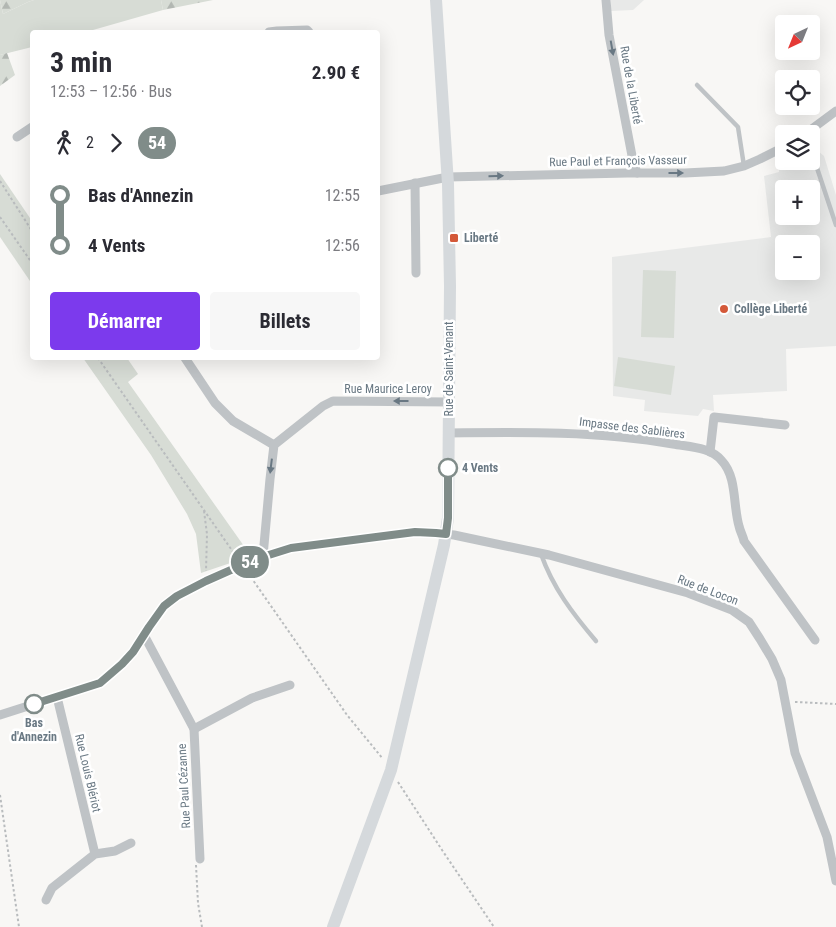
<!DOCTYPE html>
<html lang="fr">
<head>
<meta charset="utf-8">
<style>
  :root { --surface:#fff; --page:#f7f7f7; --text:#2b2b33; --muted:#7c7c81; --accent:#7c3aed }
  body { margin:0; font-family:"Roboto Condensed",sans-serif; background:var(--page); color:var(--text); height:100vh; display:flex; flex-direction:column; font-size:19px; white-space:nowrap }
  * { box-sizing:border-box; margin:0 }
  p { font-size:16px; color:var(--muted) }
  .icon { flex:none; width:28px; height:28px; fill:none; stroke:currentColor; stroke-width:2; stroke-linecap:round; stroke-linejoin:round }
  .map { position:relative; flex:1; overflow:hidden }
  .sheet { position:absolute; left:30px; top:30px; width:350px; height:330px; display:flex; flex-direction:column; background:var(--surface); border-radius:5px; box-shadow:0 5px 20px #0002 }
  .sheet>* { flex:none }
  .badge { padding:0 10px; border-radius:16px; font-size:18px; line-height:32px }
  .needle { width:32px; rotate:223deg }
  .tools { position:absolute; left:775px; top:15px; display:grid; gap:10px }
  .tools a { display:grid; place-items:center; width:45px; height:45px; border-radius:5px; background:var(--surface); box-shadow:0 5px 20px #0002; font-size:25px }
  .map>.badge { position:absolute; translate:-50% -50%; box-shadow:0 0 0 2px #fff }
  .legs { display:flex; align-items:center; gap:8px; height:55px; padding:0 20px; font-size:16px }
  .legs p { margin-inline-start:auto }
  .head { display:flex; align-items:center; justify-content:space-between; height:85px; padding:0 20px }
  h1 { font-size:28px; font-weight:700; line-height:38px }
  .cta { display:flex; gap:10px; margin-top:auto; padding:10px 20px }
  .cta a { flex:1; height:58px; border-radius:5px; background:var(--accent); color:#fff; font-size:20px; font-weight:700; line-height:58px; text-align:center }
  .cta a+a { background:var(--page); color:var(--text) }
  ul { padding:0 20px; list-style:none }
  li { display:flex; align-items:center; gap:18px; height:50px; font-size:19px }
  li i { display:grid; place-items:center; width:8px; height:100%; margin:0 6px; background:currentColor }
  li i::after { content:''; width:12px; height:12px; margin:-6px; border:4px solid; border-radius:50%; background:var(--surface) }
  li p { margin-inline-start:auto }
  li:first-child i { background:linear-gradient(#0000 50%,currentColor 0) }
  li:last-child i { background:linear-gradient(currentColor 50%,#0000 0) }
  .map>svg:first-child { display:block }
  .built { fill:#e8e9e8; fill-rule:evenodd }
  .green { fill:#d7dcd5 }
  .forest { fill:url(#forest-firs) }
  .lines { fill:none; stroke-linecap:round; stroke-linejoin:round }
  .path { stroke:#b9bcbe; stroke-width:2; stroke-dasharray:2.5 2.5; stroke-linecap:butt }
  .service { stroke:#bfc3c6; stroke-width:4.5 }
  .minor { stroke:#bfc3c6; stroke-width:9 }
  .secondary { stroke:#d5d9dc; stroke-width:12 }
  .oneway { fill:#697883 }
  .line-1-casing { stroke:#fff; stroke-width:11 }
  .line-1 { stroke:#808c89; stroke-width:8 }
  .poi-dot { fill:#d45939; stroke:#fff; stroke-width:2 }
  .stop-1-dot { fill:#fff; stroke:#808c89; stroke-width:2.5 }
  .labels { text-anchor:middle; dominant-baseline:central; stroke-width:5; stroke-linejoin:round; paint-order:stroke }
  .street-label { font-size:12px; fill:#697883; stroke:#fff }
  .poi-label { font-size:12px; font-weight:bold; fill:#697883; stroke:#fff; text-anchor:start }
  .stop-label { font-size:12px; font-weight:bold; fill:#697883; stroke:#fff; text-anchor:start }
</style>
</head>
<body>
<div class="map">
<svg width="836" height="927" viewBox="0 0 836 927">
  <defs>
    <pattern id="forest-firs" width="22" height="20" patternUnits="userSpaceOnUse" patternTransform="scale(1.25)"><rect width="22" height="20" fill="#d7dcd5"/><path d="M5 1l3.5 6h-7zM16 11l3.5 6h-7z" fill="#b2b7b2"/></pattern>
  </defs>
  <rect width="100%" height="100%" fill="#f8f7f5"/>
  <g class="built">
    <polygon points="611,0 644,0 633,10 611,11"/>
    <path d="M811 146H812L824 156 836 195V346L786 349 787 391 713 395 714 411 703 409 698 416 644 411 645 400 613 396 612 257 771 237 764 176 779 172V167L788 161H811ZM784 189H811V216H784ZM784 244H811V271H784Z"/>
  </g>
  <g class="green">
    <polygon points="0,0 3,14 28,2 34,0 161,0 163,10 86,32 32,32 32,47 0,55"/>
    <polygon points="0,174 32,221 32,284 0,237"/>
    <polygon points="643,270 676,271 674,338 641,337"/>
    <polygon points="618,357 675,366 671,395 614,386"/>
    <polygon points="83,358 127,358 138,374 128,382 251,556 201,573 196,534 187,514 151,455"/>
  </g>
  <g class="forest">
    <polygon points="0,0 34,0 28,2 3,14"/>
    <polygon points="161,0 213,0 163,10"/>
    <polygon points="7,53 15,75 0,86 0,55"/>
  </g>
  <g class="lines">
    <g class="path">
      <polyline points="0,181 32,231"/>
      <polyline points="0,217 32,263"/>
      <polyline points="98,358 238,559"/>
      <polyline points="204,511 207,534 206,571"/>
      <polyline points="248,573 347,715 383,759"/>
      <polyline points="795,702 836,704"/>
      <polyline points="398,782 442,850 494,927"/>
      <polyline points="0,795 19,927"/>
      <polyline points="196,865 198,903 202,927"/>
    </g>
    <g class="service">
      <polyline points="697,85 738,127 744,166"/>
      <polyline points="811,156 815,162 836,225"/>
      <path d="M541 554C553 588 573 614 596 641"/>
    </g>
    <g class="minor">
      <polyline points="606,0 609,35 633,161 637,173"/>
      <polyline points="269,32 277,31 307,30 309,32"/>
      <polyline points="805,134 836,111"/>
      <polyline points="17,137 32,127"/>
      <polyline points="415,183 416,273"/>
      <polyline points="378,191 448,177 627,173 685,173 724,171 744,166 760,159 784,147"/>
      <polyline points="185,358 215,403 233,421 274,445"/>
      <path d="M448 433C523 432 599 431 673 444 689 447 711 447 722 461 737 477 733 506 739 526 740 531 743 536 744 541L815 640"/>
      <polyline points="710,452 714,417 785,425"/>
      <polyline points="263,556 270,479 274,445 323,406 333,401 449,402"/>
      <polyline points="144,635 194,729 200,859"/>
      <polyline points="57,697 95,854"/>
      <polyline points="0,715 100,683 122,664 133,651 149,627 164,606 177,596 206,581 256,559 291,548 415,532 436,533 454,535 549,555 688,593 732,610 749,622 760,639 772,659 781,680 795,753 827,837 836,881"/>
      <polyline points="194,729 252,698 290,685"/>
      <polyline points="46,900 52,888 95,854 115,851 131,843"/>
    </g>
    <polyline class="secondary" points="333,927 391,770 444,545 448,518 450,286 448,184 436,0"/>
  </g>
  <defs><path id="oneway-solid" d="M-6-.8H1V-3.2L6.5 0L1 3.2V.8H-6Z" transform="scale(1.25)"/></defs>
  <g class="oneway">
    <use href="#oneway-solid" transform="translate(612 48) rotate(80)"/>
    <use href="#oneway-solid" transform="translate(676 173)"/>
    <use href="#oneway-solid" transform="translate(496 176) rotate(-1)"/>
    <use href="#oneway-solid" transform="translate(401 401) rotate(-180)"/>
    <use href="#oneway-solid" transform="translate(271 466) rotate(97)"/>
  </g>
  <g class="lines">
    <defs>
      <polyline id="line-1" points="34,704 100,683 122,664 133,652 149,627 164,606 177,596 206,581 256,559 291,548 415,532 436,533 446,534 448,518 448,468"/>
    </defs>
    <use href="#line-1" class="line-1-casing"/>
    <use href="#line-1" class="line-1"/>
  </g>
  <g class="poi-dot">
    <rect x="449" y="233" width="10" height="10" rx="2.5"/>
    <circle cx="724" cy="309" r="5"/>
  </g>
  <g class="stop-1-dot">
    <circle cx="448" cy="468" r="9"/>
    <circle cx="34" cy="704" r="9"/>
  </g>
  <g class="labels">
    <g class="street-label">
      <text transform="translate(631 85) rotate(80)">Rue de la Liberté</text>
      <text transform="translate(618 161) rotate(-1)">Rue Paul et François Vasseur</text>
      <text transform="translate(449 369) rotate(-90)">Rue de Saint-Venant</text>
      <text x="388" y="389">Rue Maurice Leroy</text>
      <text transform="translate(632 428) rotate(7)">Impasse des Sablières</text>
      <text transform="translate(708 590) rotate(21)">Rue de Locon</text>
      <text transform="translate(88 773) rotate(77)">Rue Louis Blériot</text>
      <text transform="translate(184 786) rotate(-93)">Rue Paul Cézanne</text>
    </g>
    <g class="poi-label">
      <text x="464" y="238">Liberté</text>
      <text x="734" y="309">Collège Liberté</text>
    </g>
    <g class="stop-label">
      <text x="462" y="468">4 Vents</text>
      <text x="34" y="723" text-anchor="middle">Bas<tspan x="34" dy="14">d'Annezin</tspan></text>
    </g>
  </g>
</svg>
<div class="tools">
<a><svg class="needle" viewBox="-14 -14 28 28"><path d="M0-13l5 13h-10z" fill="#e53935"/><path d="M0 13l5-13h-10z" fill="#7c7c81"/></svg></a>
<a><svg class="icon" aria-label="locate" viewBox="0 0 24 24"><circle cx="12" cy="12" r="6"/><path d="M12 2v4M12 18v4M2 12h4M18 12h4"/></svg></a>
<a><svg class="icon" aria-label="layers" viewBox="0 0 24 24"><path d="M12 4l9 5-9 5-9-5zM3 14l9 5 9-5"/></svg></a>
<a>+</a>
<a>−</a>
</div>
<b class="badge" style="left:250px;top:562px;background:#808c89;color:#fff">54</b>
<section class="sheet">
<div class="head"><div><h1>3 min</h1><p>12:53 – 12:56 · Bus</p></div><b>2.90 €</b></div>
<div class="legs"><svg class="icon" aria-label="walk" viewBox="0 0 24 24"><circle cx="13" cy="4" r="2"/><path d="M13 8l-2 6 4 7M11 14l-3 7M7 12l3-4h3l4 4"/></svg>2<svg class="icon" aria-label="forward" viewBox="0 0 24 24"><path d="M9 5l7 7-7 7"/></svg><b class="badge" style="background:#808c89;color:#fff">54</b></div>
<ul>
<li><i style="color:#808c89"></i><b>Bas d'Annezin</b><p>12:55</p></li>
<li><i style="color:#808c89"></i><b>4 Vents</b><p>12:56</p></li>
</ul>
<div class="cta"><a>Démarrer</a><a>Billets</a></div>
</section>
</div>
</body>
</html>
